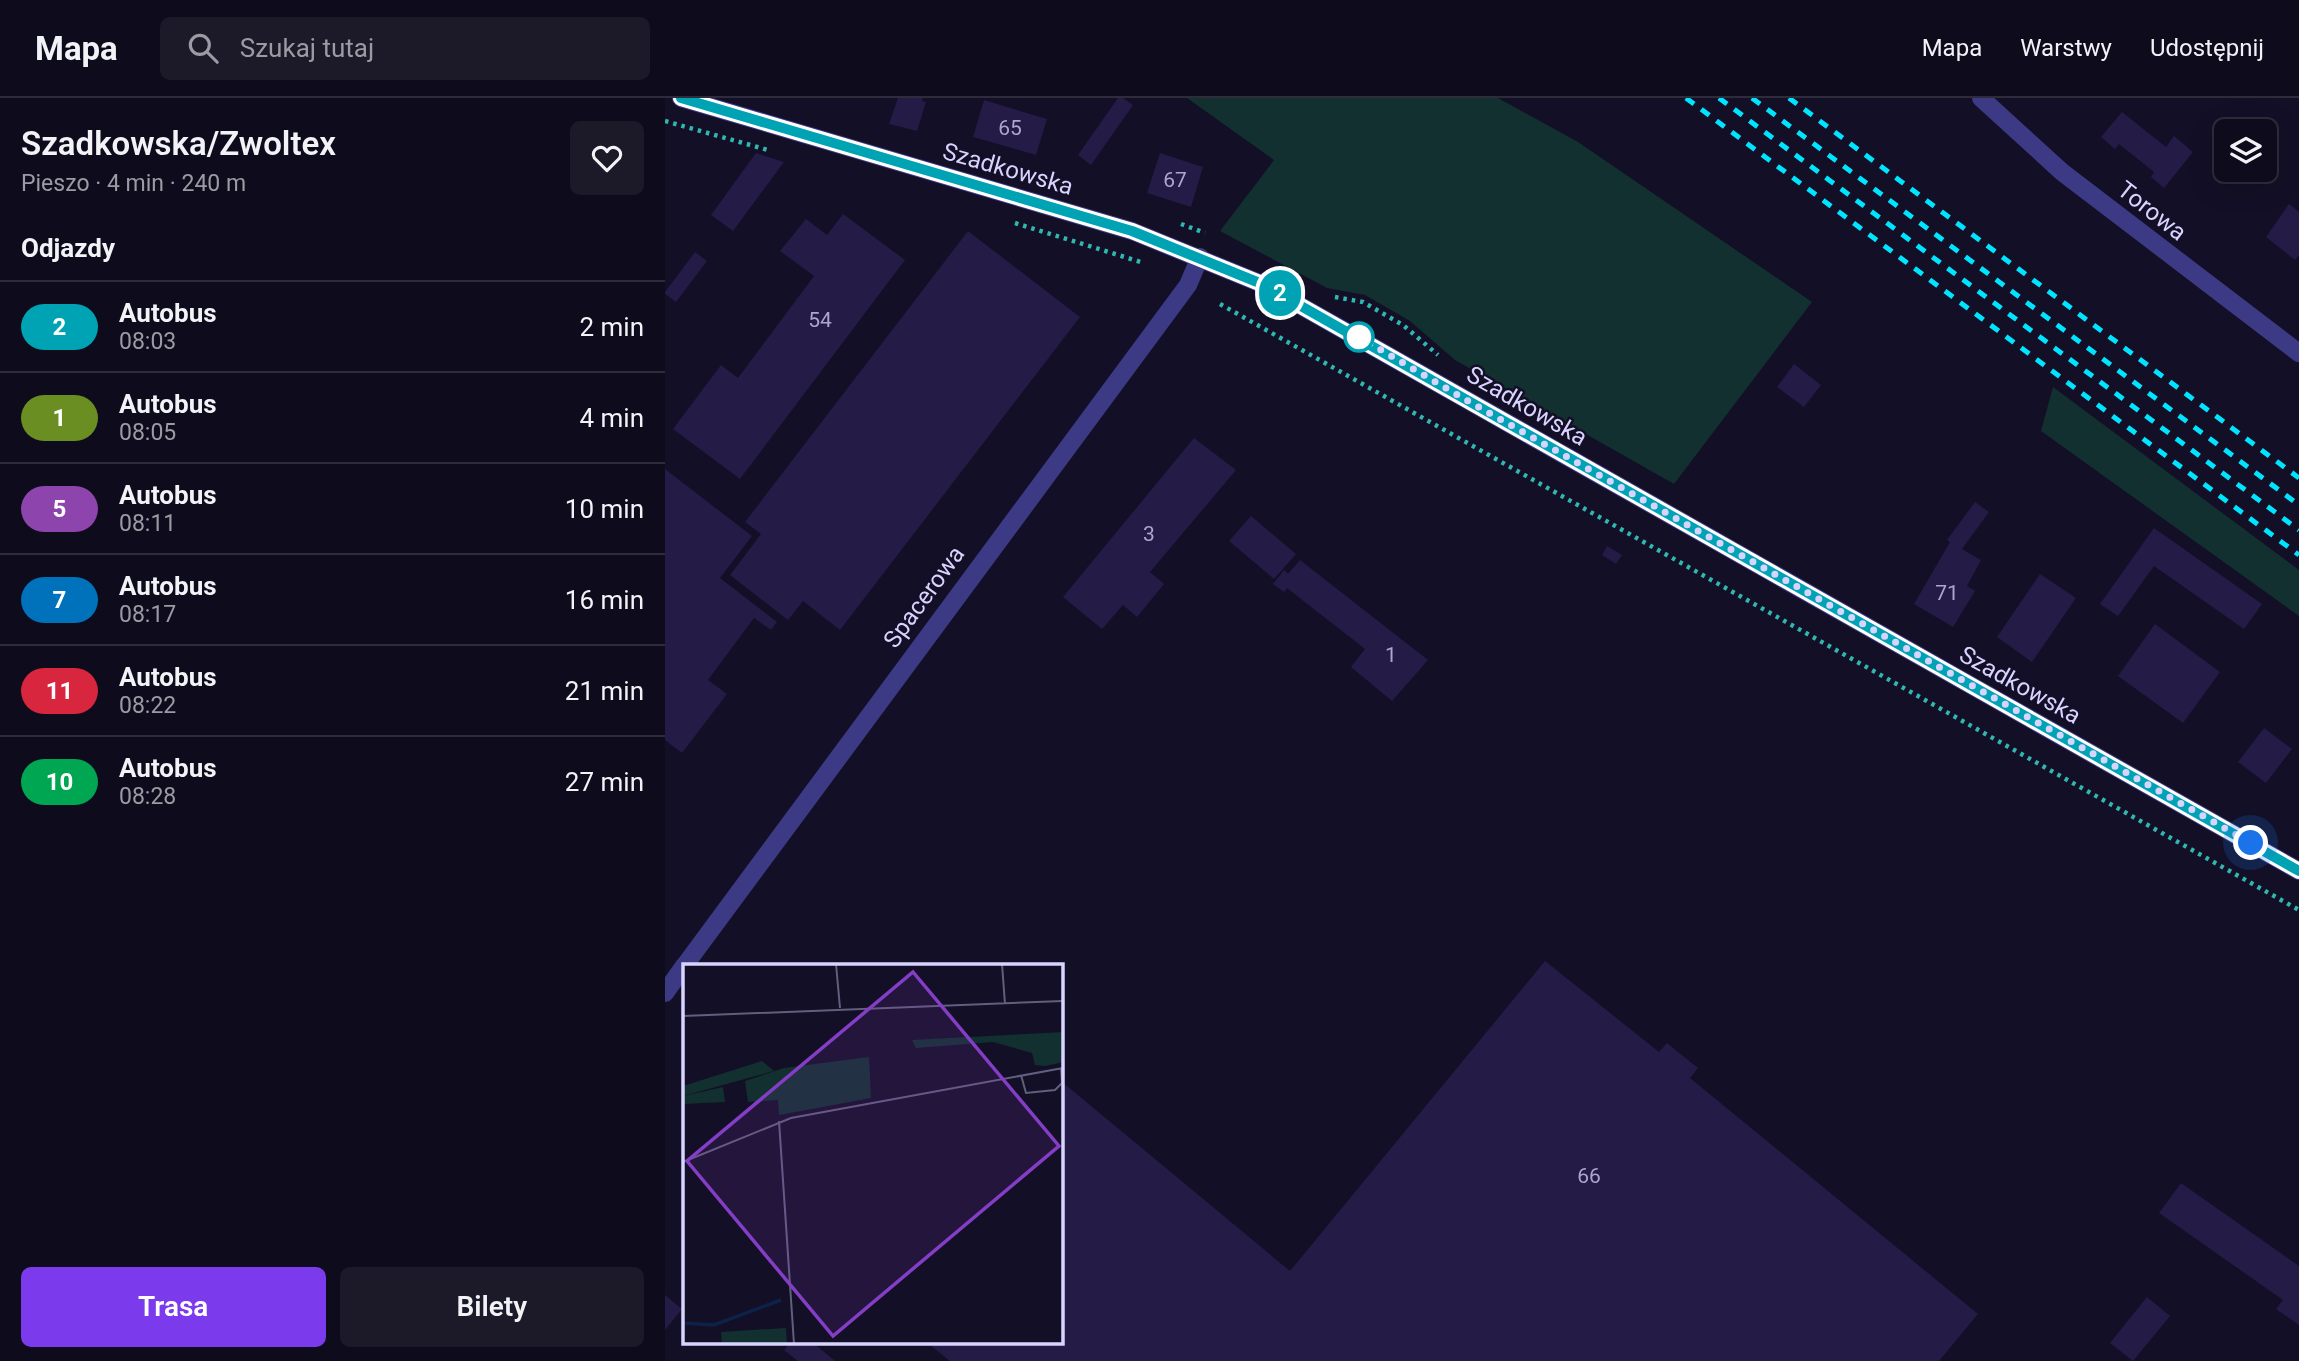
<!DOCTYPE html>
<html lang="pl">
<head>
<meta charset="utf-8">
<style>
  :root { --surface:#0e0b1c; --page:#1c1929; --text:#f1f3f6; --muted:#9b9ba3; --line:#2e2b3b; --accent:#7c3aed }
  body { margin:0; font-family:Roboto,sans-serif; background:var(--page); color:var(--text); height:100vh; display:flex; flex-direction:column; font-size:26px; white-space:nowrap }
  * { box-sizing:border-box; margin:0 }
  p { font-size:23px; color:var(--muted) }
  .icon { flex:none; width:38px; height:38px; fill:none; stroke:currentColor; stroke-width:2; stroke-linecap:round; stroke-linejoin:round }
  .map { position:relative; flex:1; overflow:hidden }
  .panel { display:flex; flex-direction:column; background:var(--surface); width:665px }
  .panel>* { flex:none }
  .badge { padding:0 14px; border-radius:23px; font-size:24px; line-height:46px }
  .buttons { position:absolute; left:1549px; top:21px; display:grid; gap:14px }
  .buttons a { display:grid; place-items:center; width:63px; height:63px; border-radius:10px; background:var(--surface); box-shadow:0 7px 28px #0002,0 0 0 2px var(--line); font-size:35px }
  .you { position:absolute; width:35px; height:35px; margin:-18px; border:5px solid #fff; border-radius:50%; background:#1a73e8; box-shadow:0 0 0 10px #1a73e833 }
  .map>.badge { position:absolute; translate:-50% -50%; box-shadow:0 0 0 4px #fff }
  h2 { padding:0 21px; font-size:26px; line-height:63px }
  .round { display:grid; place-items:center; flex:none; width:74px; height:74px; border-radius:10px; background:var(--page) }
  .summary { display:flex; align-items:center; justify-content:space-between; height:119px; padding:0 21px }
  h1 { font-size:33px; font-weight:600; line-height:52px }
  .primary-button { display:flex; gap:14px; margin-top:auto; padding:14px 21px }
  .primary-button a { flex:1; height:80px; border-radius:10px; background:var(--accent); color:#fff; font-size:28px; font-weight:600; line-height:80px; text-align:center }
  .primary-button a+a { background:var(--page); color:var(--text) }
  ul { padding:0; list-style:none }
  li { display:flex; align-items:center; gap:21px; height:91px; padding:0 21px; border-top:2px solid var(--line) }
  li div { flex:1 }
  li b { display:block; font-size:26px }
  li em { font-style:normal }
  li .badge { min-width:77px; font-weight:700; text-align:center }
  header { display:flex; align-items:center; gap:42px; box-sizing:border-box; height:98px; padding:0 35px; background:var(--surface); border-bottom:2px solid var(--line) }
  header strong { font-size:33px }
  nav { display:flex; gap:38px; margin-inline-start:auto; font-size:24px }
  .search { width:490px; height:63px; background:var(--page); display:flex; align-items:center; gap:18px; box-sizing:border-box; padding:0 24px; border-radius:10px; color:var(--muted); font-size:26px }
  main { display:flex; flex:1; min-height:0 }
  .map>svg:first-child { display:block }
  .grass { fill:#12302f }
  .building { fill:#241b47 }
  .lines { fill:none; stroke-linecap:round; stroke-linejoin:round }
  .path { stroke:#2fb8b0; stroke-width:4.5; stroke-dasharray:3.5 5; stroke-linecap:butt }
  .minor { stroke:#3d3a85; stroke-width:18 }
  .tertiary { stroke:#3d3a85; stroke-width:18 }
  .rail { stroke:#00e5ff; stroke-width:5; stroke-dasharray:10 9; stroke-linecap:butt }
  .line-casing { stroke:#fff; stroke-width:16 }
  .line { stroke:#00a3b4; stroke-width:10 }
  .walk { stroke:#d9d4ff; stroke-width:7; stroke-dasharray:0 12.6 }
  .stop-dot { fill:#fff; stroke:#00a3b4; stroke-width:3.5 }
  .labels { text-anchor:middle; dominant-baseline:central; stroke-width:5; stroke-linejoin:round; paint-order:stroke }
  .number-label { font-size:21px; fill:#aca6d1 }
  .street-label { font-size:24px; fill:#d9d4ff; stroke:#130f26 }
  .inset-river { fill:none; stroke:#0c2248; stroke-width:3.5 }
  .inset-road { fill:none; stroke:#625e7d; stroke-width:2 }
  .view { fill:#843dc5; fill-opacity:0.15; stroke:#843dc5; stroke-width:3.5 }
  .inset-edge { fill:none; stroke:#d9d4ff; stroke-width:3.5 }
</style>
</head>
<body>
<header>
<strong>Mapa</strong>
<div class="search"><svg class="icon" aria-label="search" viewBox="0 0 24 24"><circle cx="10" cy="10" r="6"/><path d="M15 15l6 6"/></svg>Szukaj tutaj</div>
<nav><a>Mapa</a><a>Warstwy</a><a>Udostępnij</a></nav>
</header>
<main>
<section class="panel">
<div class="summary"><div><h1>Szadkowska/Zwoltex</h1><p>Pieszo · 4 min · 240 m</p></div><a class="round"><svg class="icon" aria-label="heart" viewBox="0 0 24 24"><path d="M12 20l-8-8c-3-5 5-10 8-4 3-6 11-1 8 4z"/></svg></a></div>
<h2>Odjazdy</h2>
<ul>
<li><span class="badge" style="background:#00a3b4;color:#fff">2</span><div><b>Autobus</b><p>08:03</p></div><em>2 min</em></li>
<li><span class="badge" style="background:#6b8e23;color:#fff">1</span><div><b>Autobus</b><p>08:05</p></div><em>4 min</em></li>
<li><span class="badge" style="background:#8e44ad;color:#fff">5</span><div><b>Autobus</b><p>08:11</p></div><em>10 min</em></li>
<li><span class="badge" style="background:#0072bc;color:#fff">7</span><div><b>Autobus</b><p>08:17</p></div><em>16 min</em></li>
<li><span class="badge" style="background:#d7263d;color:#fff">11</span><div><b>Autobus</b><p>08:22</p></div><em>21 min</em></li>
<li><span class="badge" style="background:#00a651;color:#fff">10</span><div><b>Autobus</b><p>08:28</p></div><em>27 min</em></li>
</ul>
<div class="primary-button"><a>Trasa</a><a>Bilety</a></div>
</section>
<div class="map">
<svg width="1634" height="1263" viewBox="0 0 1634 1263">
  <rect width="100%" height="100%" fill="#130f26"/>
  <g class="grass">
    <polygon points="522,0 833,0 913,44 1147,204 1009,386 790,262 745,223 700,197 662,190 555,133 609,62"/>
    <polygon points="1388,289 1634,472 1634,518 1376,333"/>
  </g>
  <g class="building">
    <polygon points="233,0 258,0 257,3 261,4 252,33 224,26"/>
    <polygon points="453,0 458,0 468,7 426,67 413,57"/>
    <polygon points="319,2 382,21 371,57 308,39"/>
    <polygon points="1457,14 1501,49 1509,38 1528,54 1499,90 1486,79 1489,74 1454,46 1450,51 1436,39"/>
    <polygon points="91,55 119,64 68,133 46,117"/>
    <polygon points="495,55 538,69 526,109 482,95"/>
    <polygon points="1624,106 1634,114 1634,157 1630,162 1601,139"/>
    <polygon points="178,116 240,162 75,381 8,331 56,267 73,280 149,178 115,153 141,121 162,137"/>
    <polygon points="303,133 415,219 175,532 138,503 123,522 65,477 96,436 80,424"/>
    <polygon points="30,154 42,163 11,204 0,196 0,194"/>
    <polygon points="1129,266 1156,287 1139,309 1112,289"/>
    <polygon points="529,340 571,372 485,474 499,486 472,519 458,507 437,531 398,499"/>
    <polygon points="0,371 87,438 55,480 112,524 106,532 89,520 43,582 62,596 17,655 0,642"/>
    <polygon points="1310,404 1324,414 1297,451 1316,462 1302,488 1310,493 1288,529 1249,506 1285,444 1282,442"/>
    <polygon points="586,418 631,456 609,481 564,443"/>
    <polygon points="1489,430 1597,506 1579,531 1489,468 1453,518 1435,506"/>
    <polygon points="942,448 957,457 951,466 937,457"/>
    <polygon points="635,462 763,562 727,603 686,569 700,551 622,490 619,494 608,486 619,472 623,476"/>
    <polygon points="1375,476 1411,500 1367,564 1332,539"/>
    <polygon points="1490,526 1555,574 1518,625 1453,578"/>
    <polygon points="1599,630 1627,651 1601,685 1573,664"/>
    <polygon points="880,863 994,954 1002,945 1033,970 1025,980 1313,1216 1274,1263 285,1263 261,1244 396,1244 396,983 625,1173"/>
    <polygon points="1516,1085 1634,1168 1634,1227 1611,1211 1618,1202 1494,1115"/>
    <polygon points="0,1197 17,1211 0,1232"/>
    <polygon points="1482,1199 1505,1218 1468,1263 1445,1245"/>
    <polygon points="126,1244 147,1244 170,1263 133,1263 119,1252"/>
  </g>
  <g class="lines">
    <g class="path">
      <polyline points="0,23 103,52"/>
      <polyline points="350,125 479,165"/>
      <polyline points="516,126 540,135"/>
      <polyline points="670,199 698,204 738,227 773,257"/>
      <polyline points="555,206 1634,812"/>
    </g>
    <g class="minor">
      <polyline points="1316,0 1397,74 1634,255"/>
      <polyline points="20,867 523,187 535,159"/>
      <polyline points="0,895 19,868"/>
    </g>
    <polyline class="tertiary" points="16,0 467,133 597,186 1634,773"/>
    <g class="rail">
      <polyline points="1021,0 1634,457"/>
      <polyline points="1054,0 1634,432"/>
      <polyline points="1087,0 1634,407"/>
      <polyline points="1124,0 1634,380"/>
    </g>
  </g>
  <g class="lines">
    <defs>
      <polyline id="line" points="16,0 467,133 597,186 1634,773"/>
    </defs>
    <use href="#line" class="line-casing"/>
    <use href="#line" class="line"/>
    <polyline class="walk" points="694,239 803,303 1586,745"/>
  </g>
  <circle class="stop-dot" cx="694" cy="239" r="14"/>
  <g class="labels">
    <g class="number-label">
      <text x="345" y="30">65</text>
      <text x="510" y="82">67</text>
      <text x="155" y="222">54</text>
      <text x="484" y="436">3</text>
      <text x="1282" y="495">71</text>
      <text x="726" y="557">1</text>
      <text x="924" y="1078">66</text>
    </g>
    <g class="street-label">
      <text transform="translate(343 71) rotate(16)">Szadkowska</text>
      <text transform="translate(1487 113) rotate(38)">Torowa</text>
      <text transform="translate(862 308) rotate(30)">Szadkowska</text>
      <text transform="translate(259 499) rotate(-54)">Spacerowa</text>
      <text transform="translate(1355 587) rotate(29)">Szadkowska</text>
    </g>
  </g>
  <g transform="translate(18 866)">
    <rect width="380" height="380" fill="#130f26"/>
    <path d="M380 68V98L363 102 352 101 349 89 310 78 233 84 229 76ZM186 93 188 134 96 151 95 136 65 138 62 117 101 104ZM40 123 42 138 0 140V132Z" fill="#12302f"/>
    <path d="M79 97 91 107 0 132V122Z" fill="#12302f"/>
    <path d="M103 364 104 380H39L38 368Z" fill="#12302f"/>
    <path class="inset-river" d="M0 359 31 361 98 336"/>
    <path class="inset-road" d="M153 0 157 44M319 0 322 40M0 52 380 37M338 111 343 129 372 126 379 119 378 104M96 157 111 380M0 198 108 154 380 104"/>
    <path class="view" d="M230 8 376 182 150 372 4 197Z"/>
    <rect width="380" height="380" class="inset-edge"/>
  </g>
</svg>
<div class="buttons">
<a><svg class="icon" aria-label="layers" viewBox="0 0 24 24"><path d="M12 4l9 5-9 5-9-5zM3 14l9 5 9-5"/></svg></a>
</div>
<div class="you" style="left:1586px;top:745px"></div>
<b class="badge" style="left:615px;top:195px;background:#00a3b4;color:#fff">2</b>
</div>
</main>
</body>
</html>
